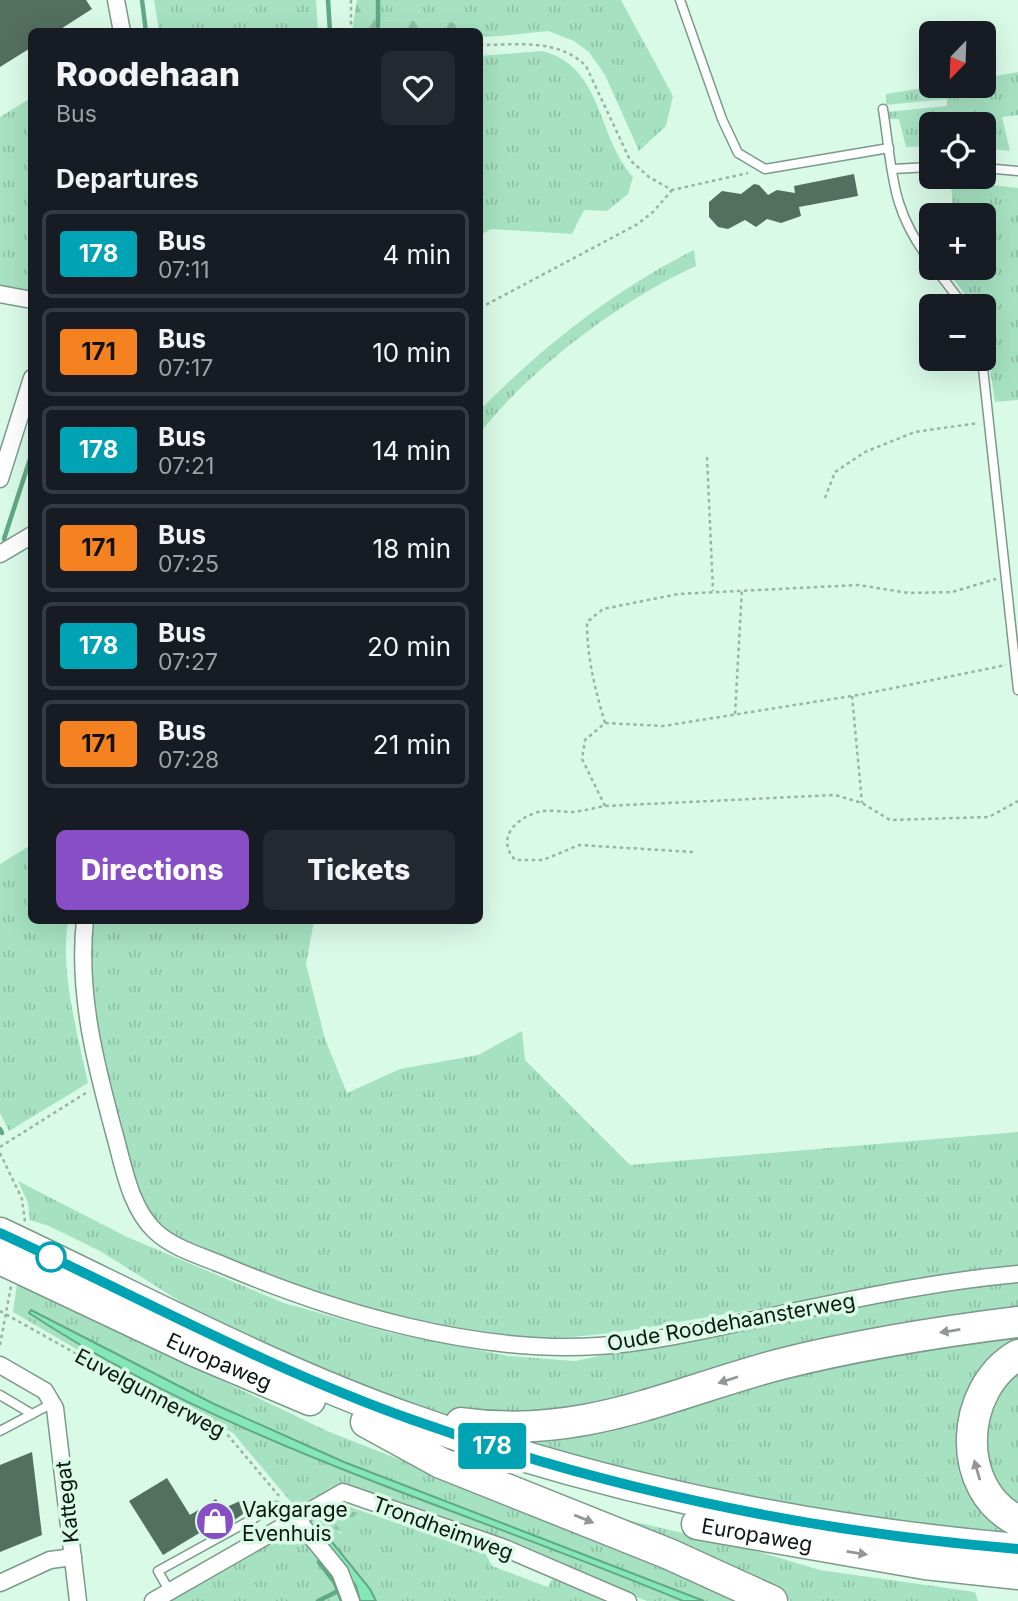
<!DOCTYPE html>
<html lang="en">
<head>
<meta charset="utf-8">
<style>
  :root { --surface:#171b24; --page:#242831; --text:#f1f3f6; --muted:#9ea1a6; --line:#363941; --accent:#884ec5 }
  body { margin:0; font-family:Inter,sans-serif; background:var(--page); color:var(--text); height:100vh; display:flex; flex-direction:column; font-size:26px; white-space:nowrap }
  * { box-sizing:border-box; margin:0 }
  p { font-size:23px; color:var(--muted) }
  .icon { flex:none; width:38px; height:38px; fill:none; stroke:currentColor; stroke-width:2; stroke-linecap:round; stroke-linejoin:round }
  .map { position:relative; flex:1; overflow:hidden }
  .side { position:absolute; left:28px; top:28px; width:455px; height:896px; display:flex; flex-direction:column; background:var(--surface); border-radius:10px; box-shadow:0 7px 28px #0002 }
  .side>* { flex:none }
  .badge { padding:0 14px; border-radius:5px; font-size:24px; line-height:46px }
  .needle { width:46px; rotate:203deg }
  .tools { position:absolute; left:919px; top:21px; display:grid; gap:14px }
  .tools a { display:grid; place-items:center; width:77px; height:77px; border-radius:10px; background:var(--surface); box-shadow:0 7px 28px #0002; font-size:35px }
  .map>.badge { position:absolute; translate:-50% -50%; box-shadow:0 0 0 4px #fff }
  h2 { padding:0 28px; font-size:26px; line-height:63px }
  .round { display:grid; place-items:center; flex:none; width:74px; height:74px; border-radius:10px; background:var(--page) }
  .head { display:flex; align-items:center; justify-content:space-between; height:119px; padding:0 28px }
  h1 { font-size:33px; font-weight:800; line-height:52px }
  .cta { display:flex; gap:14px; margin-top:auto; padding:14px 28px }
  .cta a { flex:1; height:80px; border-radius:10px; background:var(--accent); color:#fff; font-size:28px; font-weight:800; line-height:80px; text-align:center }
  .cta a+a { background:var(--page); color:var(--text) }
  ul { padding:0; list-style:none }
  li { display:flex; align-items:center; gap:21px; height:88px; margin:0 14px 10px; padding:0 14px; border:4px solid var(--line); border-radius:10px }
  li div { flex:1 }
  li b { display:block; font-size:26px }
  li em { font-style:normal }
  li .badge { min-width:77px; font-weight:700; text-align:center }
  .map>svg:first-child { display:block }
  .grass { fill:url(#grass-tufts) }
  .forest { fill:url(#forest-firs) }
  .water { fill:#85e7b7; stroke:#61a986; stroke-width:2 }
  .lines { fill:none; stroke-linecap:round; stroke-linejoin:round }
  .stream { stroke:#61a986; stroke-width:4.5 }
  .building { fill:#536f60 }
  .lane-casing { stroke:#7c9989; stroke-width:11 }
  .street-casing { stroke:#7c9989; stroke-width:19 }
  .highway-casing { stroke:#7c9989; stroke-width:33 }
  .path { stroke:#9ab3a5; stroke-width:2.5; stroke-dasharray:3.5 3.5; stroke-linecap:butt }
  .lane { stroke:#fff; stroke-width:8 }
  .street { stroke:#fff; stroke-width:16 }
  .highway { stroke:#fff; stroke-width:30 }
  .oneway { fill:#929794 }
  .line-casing { stroke:#fff; stroke-width:16 }
  .line { stroke:#00a3b4; stroke-width:10 }
  .stop-dot { fill:#fff; stroke:#00a3b4; stroke-width:3.5 }
  .labels { text-anchor:middle; dominant-baseline:central; stroke-width:7; stroke-linejoin:round; paint-order:stroke }
  .street-label { font-size:21px; fill:#0c1712; stroke:#dafae8 }
  .poi-label { font-size:21px; fill:#0c1712; stroke:#dafae8; text-anchor:start }
</style>
</head>
<body>
<div class="map">
<svg width="1018" height="1601" viewBox="0 0 1018 1601">
  <defs>
    <pattern id="grass-tufts" width="24" height="20" patternUnits="userSpaceOnUse" patternTransform="scale(1.75)"><rect width="24" height="20" fill="#a6e2c2"/><path d="M3 7l-1-3M5 7V3M7 7l1-3M15 17l-1-3M17 17v-4M19 17l1-3" fill="none" stroke="#8ec1a6"/></pattern>
    <pattern id="forest-firs" width="22" height="20" patternUnits="userSpaceOnUse" patternTransform="scale(1.75)"><rect width="22" height="20" fill="#a6e2c2"/><path d="M5 1l3.5 6h-7zM16 11l3.5 6h-7z" fill="#8ec1a6"/></pattern>
  </defs>
  <rect width="100%" height="100%" fill="#dafae8"/>
  <g class="grass">
    <polygon points="154,0 316,0 318,31 159,31"/>
    <polygon points="380,0 621,0 673,96 666,126 639,151 605,75 589,52 574,41 548,31 500,36 443,20 380,21"/>
    <path d="M542 51C604 67 596 136 633 177L628 194 607 211 584 210 572 234 491 229 480 235V56Z"/>
    <polygon points="1018,72 1018,115 1002,117 1010,151 984,148 984,124 931,124 931,146 906,147 899,119 888,119 887,112 947,106 947,99 886,105 886,94 935,86 984,86 984,78"/>
    <polygon points="31,98 31,293 0,286 0,117"/>
    <polygon points="951,180 1018,188 1018,400 995,402 984,329 984,306 973,306 946,268 984,268 984,215 953,215"/>
    <path d="M694 250 696 266C621 300 531 368 480 433V410C543 346 613 291 694 250Z"/>
    <path d="M31 845 32 920 68 921C60 973 77 1031 88 1083L9 1131 0 1113V864Z"/>
    <path d="M95 921H314L306 964 325 1039 347 1093 400 1069 478 1055 522 1031 525 1060 630 1165 1018 1132V1269C918 1280 819 1299 720 1315 661 1325 600 1338 540 1338 446 1339 340 1307 254 1271 226 1259 169 1243 153 1219 135 1192 125 1147 116 1117 97 1056 82 983 95 921Z"/>
    <polygon points="18,1181 127,1237 284,1303 391,1333 509,1356 575,1361 792,1316 1018,1278 1018,1316 615,1410 449,1415 389,1399 329,1375 205,1317 100,1251 49,1226 30,1220 28,1203"/>
    <path d="M18 1277 125 1334 327 1431 761 1601H704L344 1462 214 1404 78 1337 34 1311 30 1313C231 1444 464 1509 683 1601H647L546 1560 337 1488 295 1507 233 1433 145 1389 13 1312Z"/>
    <polygon points="1018,1327 1018,1347 965,1410 1018,1538 799,1514 458,1426 725,1386"/>
    <polygon points="1018,1363 1018,1514 991,1488 979,1414"/>
    <path d="M344 1505 485 1553 492 1566 548 1587 552 1579 605 1601H376L342 1553C342 1570 356 1584 360 1601H355L313 1530 321 1522 330 1524 341 1534 344 1525 358 1513 345 1509 336 1511 309 1524 308 1521 332 1506Z"/>
    <polygon points="581,1509 746,1548 820,1570 975,1592 978,1601 791,1601"/>
    <polygon points="295,1527 339,1581 345,1601 171,1601"/>
  </g>
  <g class="forest">
    <polygon points="357,0 380,0 380,21 443,20 500,36 480,37 480,32 352,31"/>
    <polygon points="346,1509 358,1513 345,1525 343,1533 321,1522 313,1530 309,1524"/>
  </g>
  <g class="water">
    <path d="M31 1310 214 1404 344 1462 704 1601H683C464 1509 230 1445 29 1313Z"/>
    <polygon points="324,1532 370,1589 376,1601 360,1601 356,1586 321,1537"/>
  </g>
  <g class="lines">
    <g class="stream">
      <polyline points="142,0 146,32"/>
      <polyline points="328,0 330,32"/>
      <polyline points="378,0 378,26"/>
      <polyline points="4,539 32,453"/>
      <polyline points="0,1129 2,1133"/>
      <polyline points="319,1562 335,1583 342,1601"/>
      <polyline points="318,1601 338,1591"/>
    </g>
  </g>
  <g class="building">
    <polygon points="0,0 86,0 92,9 56,32 32,32 32,47 0,67"/>
    <polygon points="854,174 858,196 799,207 801,216 781,223 767,219 756,227 745,220 728,229 718,227 709,217 709,202 722,191 741,194 754,184 759,185 768,195 777,190 795,193 794,186"/>
    <polygon points="32,1452 42,1535 0,1552 0,1465"/>
    <polygon points="167,1478 190,1515 216,1499 222,1509 240,1501 246,1512 227,1525 225,1522 208,1533 206,1529 163,1555 129,1501"/>
  </g>
  <g class="lines">
    <defs>
      <g id="lane">
        <polyline points="680,0 722,119 738,153 765,169 889,148"/>
        <path d="M883 109C893 173 890 209 931 262"/>
        <polyline points="984,168 1018,171"/>
        <polyline points="892,169 931,167"/>
        <polyline points="935,268 964,306"/>
        <polyline points="982,359 1018,690"/>
        <polyline points="0,1395 32,1414"/>
        <polyline points="0,1431 53,1403"/>
        <polyline points="170,1592 158,1571 276,1506 295,1517"/>
      </g>
      <g id="street">
        <polyline points="116,0 122,32"/>
        <polyline points="0,294 32,300"/>
        <polyline points="0,479 32,378"/>
        <polyline points="0,554 32,535"/>
        <path d="M85 920C77 994 96 1066 115 1136 124 1168 130 1207 155 1231 174 1249 202 1256 225 1266 337 1313 476 1354 598 1346 648 1343 698 1331 748 1321 837 1303 927 1282 1018 1274"/>
        <polyline points="0,1365 45,1391 55,1408 78,1601"/>
        <polyline points="295,1517 340,1572 351,1601"/>
        <polyline points="0,1583 50,1560 73,1557"/>
        <polyline points="153,1601 343,1492 502,1547 628,1601"/>
      </g>
      <g id="highway">
        <path d="M0 1233C136 1297 271 1370 413 1420 609 1490 811 1531 1018 1549"/>
        <path id="s1" d="M0 1259 197 1352 310 1400"/>
        <path d="M1018 1355C959 1389 954 1490 1018 1521"/>
        <polyline points="366,1422 441,1463 669,1554 772,1601"/>
        <path d="M461 1423C581 1440 666 1395 777 1365 856 1345 937 1332 1018 1322"/>
        <path id="s2" d="M697 1524 925 1564 1018 1574"/>
      </g>
    </defs>
    <use href="#lane" class="lane-casing"/>
    <use href="#street" class="street-casing"/>
    <use href="#highway" class="highway-casing"/>
    <g class="path">
      <polyline points="351,0 351,32"/>
      <path d="M480 45C516 45 558 38 586 66L630 160 649 177 672 190 748 173"/>
      <polyline points="480,308 636,225 653,212 672,190"/>
      <polyline points="707,457 713,591"/>
      <polyline points="825,498 835,472 865,452 915,432 978,423"/>
      <polyline points="852,696 862,803"/>
      <polyline points="735,714 742,589"/>
      <path d="M605 723C595 689 587 658 587 622L603 609 678 594 858 585 909 593 952 592 996 579"/>
      <polyline points="605,806 582,759 585,740 605,723 663,726 864,694 1006,665"/>
      <path d="M693 852 579 845 543 860H515C496 838 515 819 538 812 548 809 561 812 572 812 583 811 594 808 605 806L835 795 862 803 890 820 989 817 1018 801"/>
      <polyline points="0,1147 89,1091"/>
      <polyline points="0,1153 22,1199 25,1222"/>
      <polyline points="0,1311 159,1400 226,1433 279,1496"/>
      <polyline points="0,1345 11,1286"/>
    </g>
    <use href="#lane" class="lane"/>
    <use href="#street" class="street"/>
    <use href="#highway" class="highway"/>
  </g>
  <defs><path id="oneway-solid" d="M-6-.8H1V-3.2L6.5 0L1 3.2V.8H-6Z" transform="scale(1.75)"/></defs>
  <g class="oneway">
    <use href="#oneway-solid" transform="translate(950 1331) rotate(171)"/>
    <use href="#oneway-solid" transform="translate(728 1380) rotate(162)"/>
    <use href="#oneway-solid" transform="translate(977 1470) rotate(-106)"/>
    <use href="#oneway-solid" transform="translate(584 1519) rotate(22)"/>
    <use href="#oneway-solid" transform="translate(857 1553) rotate(9)"/>
  </g>
  <g class="lines">
    <defs>
      <path id="line" d="M0 1233C137 1296 271 1370 413 1420 609 1490 811 1532 1018 1549"/>
    </defs>
    <use href="#line" class="line-casing"/>
    <use href="#line" class="line"/>
  </g>
  <defs>
    <symbol id="shop-disc" viewBox="-11 -11 22 22"><circle r="9.5" fill="#884ec5" stroke="#dafae8"/><path d="M-5-2.5h2.3a2.7 3.5 0 0 1 5.4 0H5L5.5 6h-11ZM-1.5-2.5h3a1.5 2.3 0 0 0-3 0Z" fill="#fff"/></symbol>
  </defs>
  <g fill-rule="evenodd">
    <use href="#shop-disc" x="193" y="1499" width="44" height="44"/>
  </g>
  <circle class="stop-dot" cx="51" cy="1257" r="14"/>
  <g class="labels">
    <g class="street-label">
      <text transform="translate(731 1322) rotate(-10)">Oude Roodehaansterweg</text>
      <text stroke="none"><textPath href="#s1" startOffset="242">Europaweg</textPath></text>
      <text transform="translate(150 1393) rotate(28)">Euvelgunnerweg</text>
      <text transform="translate(67 1502) rotate(-96)">Kattegat</text>
      <text transform="translate(443 1528) rotate(20)">Trondheimweg</text>
      <text stroke="none"><textPath href="#s2" startOffset="61">Europaweg</textPath></text>
    </g>
    <g class="poi-label">
      <text x="242" y="1509">Vakgarage<tspan x="242" dy="24">Evenhuis</tspan></text>
    </g>
  </g>
</svg>
<div class="tools">
<a><svg class="needle" viewBox="-14 -14 28 28"><path d="M0-13l5 13h-10z" fill="#e53935"/><path d="M0 13l5-13h-10z" fill="#9ea1a6"/></svg></a>
<a><svg class="icon" aria-label="locate" viewBox="0 0 24 24"><circle cx="12" cy="12" r="6"/><path d="M12 2v4M12 18v4M2 12h4M18 12h4"/></svg></a>
<a>+</a>
<a>−</a>
</div>
<b class="badge" style="left:492px;top:1446px;background:#00a3b4;color:#fff">178</b>
<section class="side">
<div class="head"><div><h1>Roodehaan</h1><p>Bus</p></div><a class="round"><svg class="icon" aria-label="heart" viewBox="0 0 24 24"><path d="M12 20l-8-8c-3-5 5-10 8-4 3-6 11-1 8 4z"/></svg></a></div>
<h2>Departures</h2>
<ul>
<li><span class="badge" style="background:#00a3b4;color:#fff">178</span><div><b>Bus</b><p>07:11</p></div><em>4 min</em></li>
<li><span class="badge" style="background:#f58220;color:#111">171</span><div><b>Bus</b><p>07:17</p></div><em>10 min</em></li>
<li><span class="badge" style="background:#00a3b4;color:#fff">178</span><div><b>Bus</b><p>07:21</p></div><em>14 min</em></li>
<li><span class="badge" style="background:#f58220;color:#111">171</span><div><b>Bus</b><p>07:25</p></div><em>18 min</em></li>
<li><span class="badge" style="background:#00a3b4;color:#fff">178</span><div><b>Bus</b><p>07:27</p></div><em>20 min</em></li>
<li><span class="badge" style="background:#f58220;color:#111">171</span><div><b>Bus</b><p>07:28</p></div><em>21 min</em></li>
</ul>
<div class="cta"><a>Directions</a><a>Tickets</a></div>
</section>
</div>
</body>
</html>
